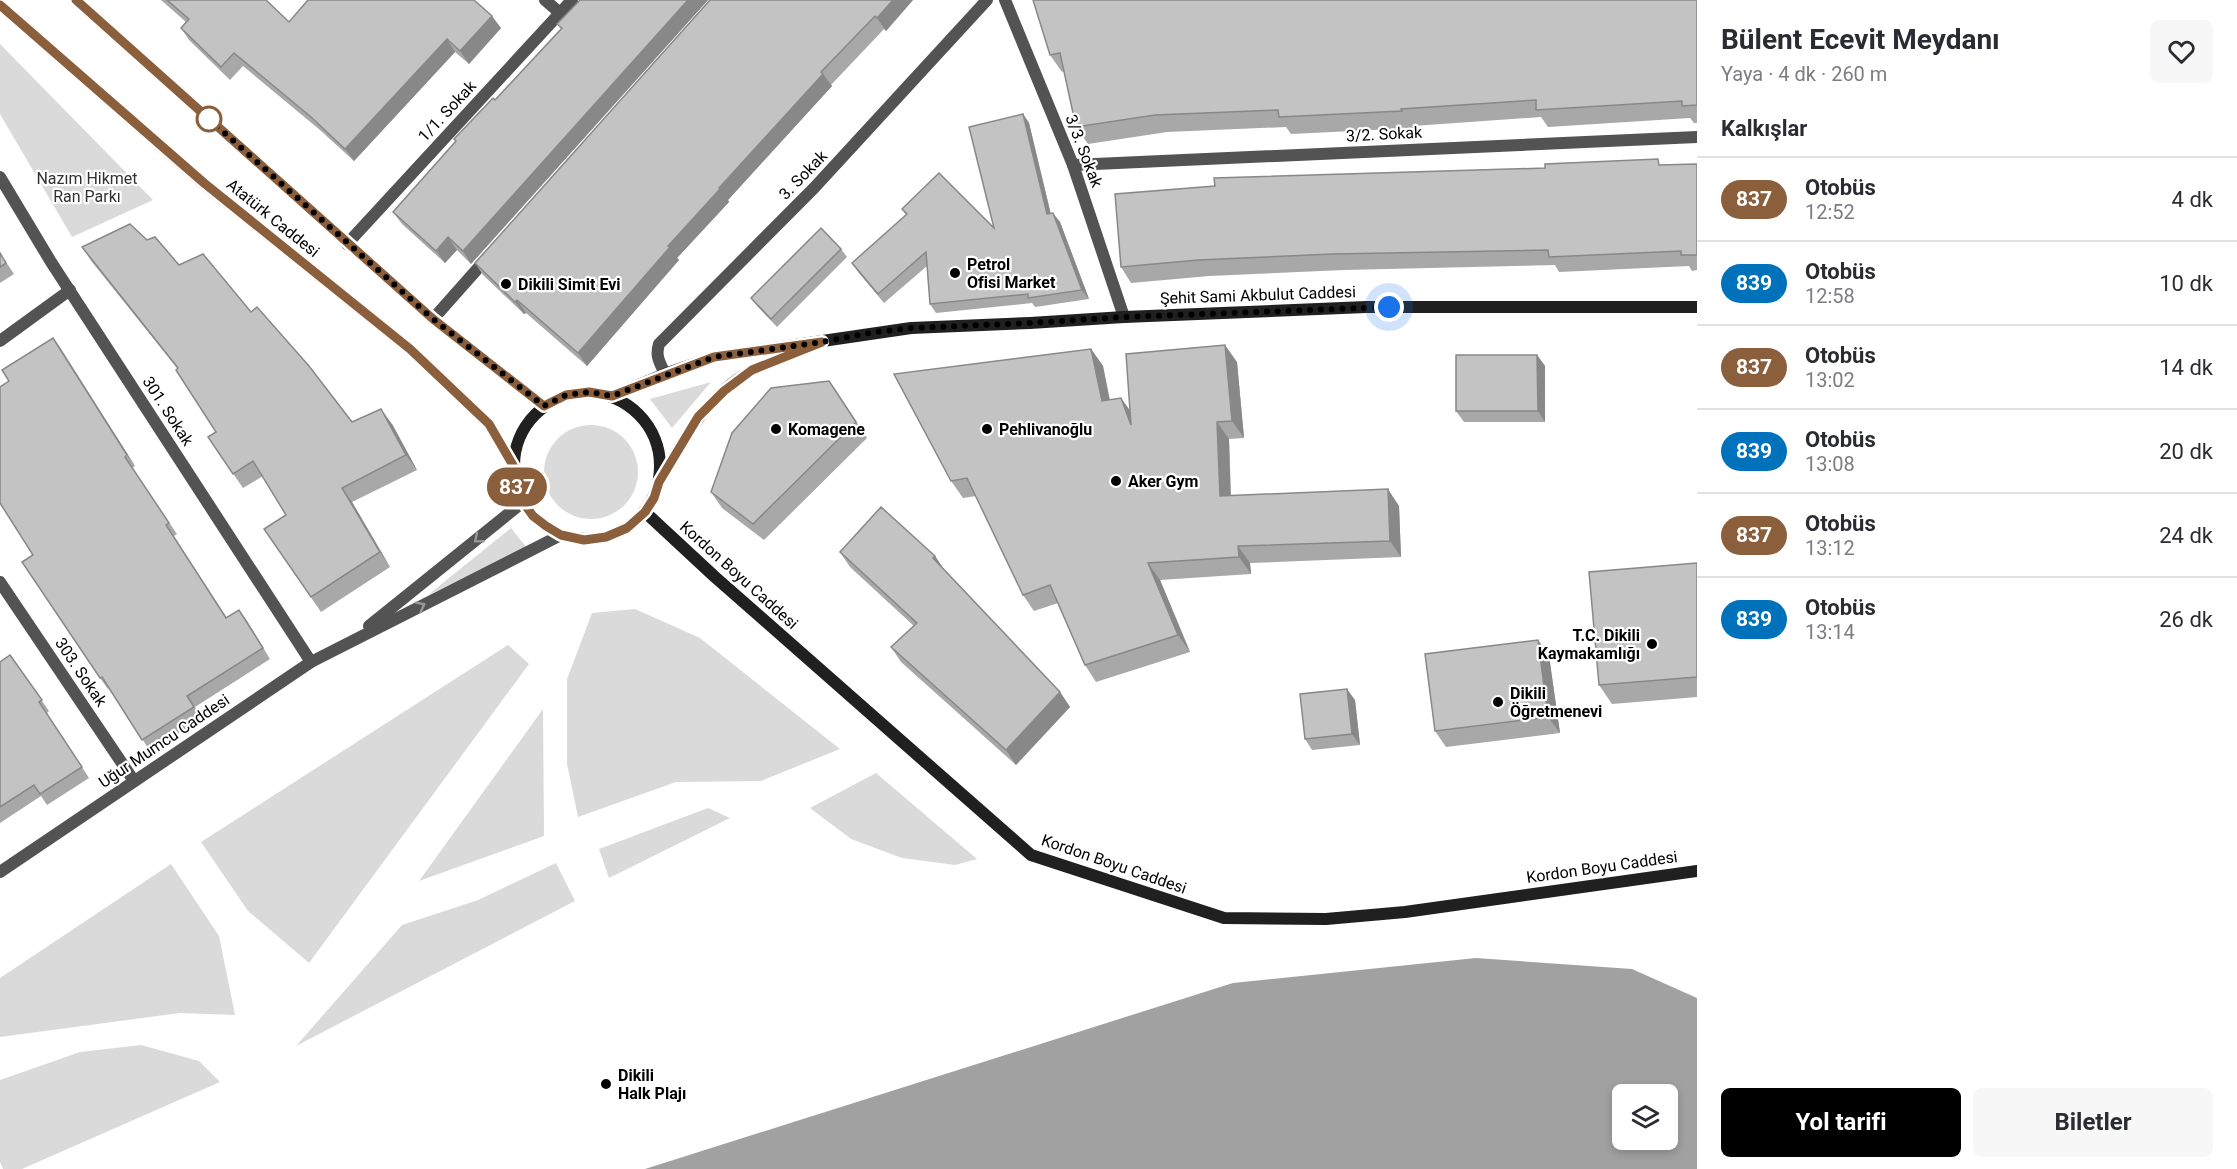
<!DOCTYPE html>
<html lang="tr">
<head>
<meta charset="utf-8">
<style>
  :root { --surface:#fff; --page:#f7f7f7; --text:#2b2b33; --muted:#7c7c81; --line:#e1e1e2; --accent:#000 }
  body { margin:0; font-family:Roboto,sans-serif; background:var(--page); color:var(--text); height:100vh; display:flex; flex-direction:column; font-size:22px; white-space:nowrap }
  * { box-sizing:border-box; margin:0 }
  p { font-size:20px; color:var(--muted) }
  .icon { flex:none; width:33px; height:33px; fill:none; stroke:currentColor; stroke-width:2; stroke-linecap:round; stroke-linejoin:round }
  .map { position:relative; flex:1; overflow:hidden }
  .side { display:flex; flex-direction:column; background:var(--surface); width:540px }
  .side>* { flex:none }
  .badge { padding:0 12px; border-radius:20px; font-size:21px; line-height:39px }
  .fabs { position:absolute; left:1612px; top:1084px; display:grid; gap:12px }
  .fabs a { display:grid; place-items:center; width:66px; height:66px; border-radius:9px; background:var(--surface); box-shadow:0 3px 9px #0003; font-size:30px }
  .you { position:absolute; width:30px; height:30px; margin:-15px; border:4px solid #fff; border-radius:50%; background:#1a73e8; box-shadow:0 0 0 9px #1a73e833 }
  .map>.badge { position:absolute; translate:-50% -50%; box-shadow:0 0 0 3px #fff }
  h2 { padding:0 24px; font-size:22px; line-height:54px }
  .round { display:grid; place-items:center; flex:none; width:63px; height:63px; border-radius:9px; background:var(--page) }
  .summary { display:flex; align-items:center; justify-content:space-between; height:102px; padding:0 24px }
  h1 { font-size:28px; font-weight:700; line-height:45px }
  .cta { display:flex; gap:12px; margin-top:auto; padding:12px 24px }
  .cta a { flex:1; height:69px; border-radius:9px; background:var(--accent); color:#fff; font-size:24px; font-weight:700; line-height:69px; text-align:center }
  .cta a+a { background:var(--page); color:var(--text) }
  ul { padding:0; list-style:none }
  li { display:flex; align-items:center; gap:18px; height:84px; padding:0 24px; border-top:2px solid var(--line) }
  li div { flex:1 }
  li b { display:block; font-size:22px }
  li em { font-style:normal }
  li .badge { min-width:66px; font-weight:700; text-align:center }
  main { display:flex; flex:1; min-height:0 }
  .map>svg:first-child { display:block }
  .green { fill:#dadada }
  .water { fill:#a1a1a1; fill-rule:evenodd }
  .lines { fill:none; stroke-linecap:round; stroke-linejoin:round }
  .minor { stroke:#535353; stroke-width:12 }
  .tertiary { stroke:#535353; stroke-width:12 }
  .secondary { stroke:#202020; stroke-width:12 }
  .wall { fill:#a8a8a8 }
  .shaded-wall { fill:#888 }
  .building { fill:#c3c3c3; stroke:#888; stroke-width:1.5 }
  .oneway { stroke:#989898 }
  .line-casing { stroke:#fff; stroke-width:14 }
  .line { stroke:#8b5e3c; stroke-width:9 }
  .walk { stroke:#000; stroke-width:6; stroke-dasharray:0 10.8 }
  .stop-dot { fill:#fff; stroke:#8b5e3c; stroke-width:3 }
  .poi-dot { fill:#000; stroke:#fff; stroke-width:2 }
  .labels { text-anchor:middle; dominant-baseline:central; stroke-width:4.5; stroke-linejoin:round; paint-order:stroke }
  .street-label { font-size:16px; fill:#000; stroke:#fff }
  .park-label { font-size:16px; fill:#313131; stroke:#fff }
  .poi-label { font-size:16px; font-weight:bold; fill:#000; stroke:#fff; text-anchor:start }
</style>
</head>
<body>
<main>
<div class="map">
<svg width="1697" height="1169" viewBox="0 0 1697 1169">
  <rect width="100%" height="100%" fill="#fff"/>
  <g class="green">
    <polygon points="0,44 153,200 72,237 0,114"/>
    <polygon points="711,382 672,428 650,399"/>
    <circle cx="591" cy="472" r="47"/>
    <polygon points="511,528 527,548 428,595"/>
    <polygon points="635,609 700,638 840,749 761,781 676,782 578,817 567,764 567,679 592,613"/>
    <polygon points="508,645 529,664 309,963 248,911 201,842"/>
    <polygon points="543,709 544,836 419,881"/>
    <polygon points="876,773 977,859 955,865 902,858 851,839 810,808"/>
    <polygon points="708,808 730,818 609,878 599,849"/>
    <polygon points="556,863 575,901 296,1046 402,925 478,900"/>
    <polygon points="171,864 219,936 235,1015 180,1013 0,1037 0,978"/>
    <polygon points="141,1045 199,1061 220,1082 22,1169 3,1169 0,1162 0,1080 80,1052"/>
  </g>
  <path class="water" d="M1476 958 1632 969 1697 998V1169H645L1233 983ZM1623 1095H1668V1140H1623Z"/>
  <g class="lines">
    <g class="minor">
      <polyline points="545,0 560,13"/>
      <polyline points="1005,0 1073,165 1124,317"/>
      <polyline points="1073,165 1697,137"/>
      <polyline points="0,177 51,262 311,662"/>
      <polyline points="347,244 572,0"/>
      <polyline points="433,319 488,257"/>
      <polyline points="0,341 70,290"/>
      <path d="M665 374C660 363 655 356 659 344L814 188 987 0"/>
      <polyline points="0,582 134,781"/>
    </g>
    <g class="tertiary">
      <polyline points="369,626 523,502"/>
      <polyline points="0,872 311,662 561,535"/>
    </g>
    <g class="secondary">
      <polyline points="76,0 433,319 544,406"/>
      <polyline points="0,5 204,184 410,349 489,424 514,467"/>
      <circle cx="587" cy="466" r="73"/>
      <polyline points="612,396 665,374 714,357 911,328 1030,323 1124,317 1366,307 1697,307"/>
      <path d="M662 477C685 436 710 392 753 370 769 362 788 356 805 349"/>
      <polyline points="645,512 715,577 1031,855 1224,918 1326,919 1405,912 1697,871"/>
    </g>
  </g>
  <g class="wall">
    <polygon points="161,0 266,0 289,22 501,28 469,64 455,52 354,161 320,130 243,66 230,80 189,40 181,28 186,22"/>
    <polygon points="580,0 708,0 471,264 457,250 445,263 402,224 393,212 456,141 454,139 495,100 561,29 557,24"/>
    <polygon points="710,0 913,0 886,31 884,29 831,85 832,86 728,200 729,202 677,258 679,260 587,366 526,313 524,314 483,275 475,263"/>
    <polygon points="1033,0 1697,0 1697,123 1694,123 1690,118 1548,127 1541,117 1413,126 1414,128 1291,134 1286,127 1167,132 1088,144 1076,127 1064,71 1062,72 1050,55"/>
    <polygon points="1023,114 1029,123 1051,214 1060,222 1089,299 1035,307 1032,303 936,313 930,304 927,266 884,303 858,272 852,263 906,215 902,209 994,228"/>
    <polygon points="1697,164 1697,270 1692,271 1689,266 1559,272 1555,265 1344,270 1209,276 1131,283 1121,267 1663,165"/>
    <polygon points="147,240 179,265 251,312 352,422 392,424 417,470 352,502 390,567 321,612 264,529 286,515 263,476 243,488 208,437 216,432 177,368 92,262 82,247"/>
    <polygon points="841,249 847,257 777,327 757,306 751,298"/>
    <polygon points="0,253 14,274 0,283"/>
    <polygon points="53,338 135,466 132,468 177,534 174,536 227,618 239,610 270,659 195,707 202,718 150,751 109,688 108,689 100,678 33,555 9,381"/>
    <polygon points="1091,349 1103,366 1110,400 1121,398 1130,411 1237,362 1244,438 1229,439 1231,495 1399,506 1401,557 1250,563 1251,574 1160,580 1190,652 1096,682 1085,665 1058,603 1034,611 1023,595 976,496 963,498 951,481"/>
    <polygon points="1537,355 1545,366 1545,422 1464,422 1456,411"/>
    <polygon points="840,397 867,438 764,540 722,508 711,492"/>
    <polygon points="840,552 935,556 944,570 1060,692 1070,707 1016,765 901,662 891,647 914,626 850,567"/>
    <polygon points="1697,563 1697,697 1612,704 1599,685"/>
    <polygon points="1538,640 1549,656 1560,733 1446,747 1435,731"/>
    <polygon points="10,655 49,711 47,713 89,778 47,805 41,796 0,823 0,662"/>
    <polygon points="1355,700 1360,745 1312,750 1305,739"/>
  </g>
  <g class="shaded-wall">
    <polygon points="688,0 708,0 471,264 463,251"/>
    <polygon points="893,0 913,0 886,31 877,18"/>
    <polygon points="492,16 501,28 469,64 460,51"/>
    <polygon points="447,39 455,52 354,161 345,149"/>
    <polygon points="823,74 832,86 728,200 729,202 677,258 679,260 587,366 578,353 668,246 719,188"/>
    <polygon points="1023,114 1029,123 1053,224 1047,214"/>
    <polygon points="1053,213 1060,222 1089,299 1082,290"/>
    <polygon points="448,237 457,250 445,263 436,251"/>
    <polygon points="517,300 526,313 524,314 515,302"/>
    <polygon points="53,338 61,349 135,466 127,455"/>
    <polygon points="1225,345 1237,362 1244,438 1232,421"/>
    <polygon points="1091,349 1103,366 1113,418 1102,401"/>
    <polygon points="1537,355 1545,366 1545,422 1538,411"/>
    <polygon points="829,381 840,397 867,438 856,422"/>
    <polygon points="1121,398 1133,415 1131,425"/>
    <polygon points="381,409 392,424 417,470 406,455"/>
    <polygon points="1217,422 1229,439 1231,512 1220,496"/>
    <polygon points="342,488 352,502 390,567 380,552"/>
    <polygon points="1388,489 1399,506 1401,557 1390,541"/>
    <polygon points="1238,546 1250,563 1251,574 1239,557"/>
    <polygon points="935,556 945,571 933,558"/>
    <polygon points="1148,563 1160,580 1190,652 1178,635"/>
    <polygon points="239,610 247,621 270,659 263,648"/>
    <polygon points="1538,640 1549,656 1560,733 1548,717"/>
    <polygon points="1347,689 1355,700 1360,745 1352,734"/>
    <polygon points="1060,692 1070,707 1016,765 1006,750"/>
  </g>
  <g class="building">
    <polygon points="167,0 266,0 289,22 308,0 474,0 492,16 460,51 447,39 345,149 311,117 234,53 221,67 181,28 189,19"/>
    <polygon points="580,0 688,0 463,251 448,237 436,251 393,212 456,141 454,139 493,98 495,100 562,28 557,24"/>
    <polygon points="710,0 893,0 877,18 875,16 821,72 823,74 719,188 720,189 668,246 670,247 578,353 517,300 515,302 475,263"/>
    <polygon points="1033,0 1697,0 1697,105 1682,106 1682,101 1536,110 1536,100 1401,109 1402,111 1279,117 1278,110 1155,115 1076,127 1060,53 1050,55"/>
    <polygon points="1023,114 1047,214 1053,213 1082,290 1028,298 1028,294 930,304 926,252 878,294 852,263 907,214 902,209 939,173 994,228 969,127"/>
    <polygon points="1658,159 1659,165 1697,164 1697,255 1681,255 1681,251 1549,257 1548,250 1333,254 1198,260 1121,267 1115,194 1215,186 1214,178 1545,168 1545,164"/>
    <polygon points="130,224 147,240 155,237 179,265 203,254 251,312 257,307 309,366 352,422 381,409 406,455 342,488 380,552 311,597 264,529 286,515 253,461 233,474 208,437 216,432 176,370 178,368 82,247"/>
    <polygon points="821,228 841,249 771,319 751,298"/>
    <polygon points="0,253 6,263 0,267"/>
    <polygon points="53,338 127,455 125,457 169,523 166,525 226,618 239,610 263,648 187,696 194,707 142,740 102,677 100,678 22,562 33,555 0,503 0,387 9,381 2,370"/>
    <polygon points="1225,345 1232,421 1217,422 1220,496 1388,489 1390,541 1238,546 1239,557 1148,563 1178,635 1085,665 1050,585 1023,595 967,478 951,481 894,374 1091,349 1102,401 1121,398 1131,425 1126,354"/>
    <polygon points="1456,355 1537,355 1538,411 1456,411"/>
    <polygon points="829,381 856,422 753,524 711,492 732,433 771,388"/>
    <polygon points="881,507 935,556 933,558 1060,692 1006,750 891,647 917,623 840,552"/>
    <polygon points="1697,563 1697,677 1599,685 1589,572"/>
    <polygon points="1538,640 1548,717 1435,731 1425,654"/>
    <polygon points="10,655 42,700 39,702 82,767 40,794 34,785 0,807 0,662"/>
    <polygon points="1347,689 1352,734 1305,739 1300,694"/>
  </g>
  <defs><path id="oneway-chevron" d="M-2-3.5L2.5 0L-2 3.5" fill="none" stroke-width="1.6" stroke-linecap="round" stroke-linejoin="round" transform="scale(1.5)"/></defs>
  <g class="oneway">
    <use href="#oneway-chevron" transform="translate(478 539) rotate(141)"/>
    <use href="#oneway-chevron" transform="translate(421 606) rotate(-27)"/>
  </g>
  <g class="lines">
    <defs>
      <polyline id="line" points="0,5 204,183 410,349 489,424 514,467 516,484 523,502 533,516 546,526 561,535 584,540 606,537 627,528 645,512 654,498 659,482 698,417 724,391 752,370 822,342 714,357 612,396 589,392 566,395 544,406 433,319 76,0"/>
    </defs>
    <use href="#line" class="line-casing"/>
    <use href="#line" class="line"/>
    <polyline class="walk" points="209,119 433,319 544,406 566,395 589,392 612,396 714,357 822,342 875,332 911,328 1030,323 1124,317 1389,307"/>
  </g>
  <circle class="stop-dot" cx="209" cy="119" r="12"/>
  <g class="poi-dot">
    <circle cx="955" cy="273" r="6"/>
    <circle cx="506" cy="284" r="6"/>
    <circle cx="776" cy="429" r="6"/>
    <circle cx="987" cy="429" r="6"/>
    <circle cx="1116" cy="481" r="6"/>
    <circle cx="1652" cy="644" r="6"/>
    <circle cx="1498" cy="702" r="6"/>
    <circle cx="606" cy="1084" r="6"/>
  </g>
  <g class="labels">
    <g class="street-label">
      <text transform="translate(447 111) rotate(-47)">1/1. Sokak</text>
      <text transform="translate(1384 134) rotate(-3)">3/2. Sokak</text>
      <text transform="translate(1084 151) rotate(69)">3/3. Sokak</text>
      <text transform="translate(803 175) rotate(-46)">3. Sokak</text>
      <text transform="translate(273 218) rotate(39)">Atatürk Caddesi</text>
      <text transform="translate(1258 295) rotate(-2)">Şehit Sami Akbulut Caddesi</text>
      <text transform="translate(168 411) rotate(57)">301. Sokak</text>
      <text transform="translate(739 575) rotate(42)">Kordon Boyu Caddesi</text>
      <text transform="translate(81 672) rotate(56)">303. Sokak</text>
      <text transform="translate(164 741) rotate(-34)">Uğur Mumcu Caddesi</text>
      <text transform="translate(1114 864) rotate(19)">Kordon Boyu Caddesi</text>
      <text transform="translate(1602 867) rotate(-8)">Kordon Boyu Caddesi</text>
    </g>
    <g class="park-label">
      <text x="87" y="178">Nazım Hikmet<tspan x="87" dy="18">Ran Parkı</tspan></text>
    </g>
    <g class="poi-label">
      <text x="967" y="264">Petrol<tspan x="967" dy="18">Ofisi Market</tspan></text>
      <text x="518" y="284">Dikili Simit Evi</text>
      <text x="788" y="429">Komagene</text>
      <text x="999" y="429">Pehlivanoğlu</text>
      <text x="1128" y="481">Aker Gym</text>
      <text x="1640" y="635" text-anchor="end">T.C. Dikili<tspan x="1640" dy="18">Kaymakamlığı</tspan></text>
      <text x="1510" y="693">Dikili<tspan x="1510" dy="18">Öğretmenevi</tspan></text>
      <text x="618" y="1075">Dikili<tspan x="618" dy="18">Halk Plajı</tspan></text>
    </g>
  </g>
</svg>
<div class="fabs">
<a><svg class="icon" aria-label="layers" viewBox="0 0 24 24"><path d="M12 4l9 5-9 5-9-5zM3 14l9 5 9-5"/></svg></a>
</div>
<div class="you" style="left:1389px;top:307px"></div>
<b class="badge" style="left:517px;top:487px;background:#8b5e3c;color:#fff">837</b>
</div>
<section class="side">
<div class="summary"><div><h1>Bülent Ecevit Meydanı</h1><p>Yaya · 4 dk · 260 m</p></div><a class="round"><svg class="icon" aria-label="heart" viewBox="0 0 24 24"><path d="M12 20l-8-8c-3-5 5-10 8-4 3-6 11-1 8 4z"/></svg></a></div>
<h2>Kalkışlar</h2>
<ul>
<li><span class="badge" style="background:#8b5e3c;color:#fff">837</span><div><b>Otobüs</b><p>12:52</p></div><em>4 dk</em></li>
<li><span class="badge" style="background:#0072bc;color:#fff">839</span><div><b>Otobüs</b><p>12:58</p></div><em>10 dk</em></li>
<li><span class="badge" style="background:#8b5e3c;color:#fff">837</span><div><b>Otobüs</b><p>13:02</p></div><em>14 dk</em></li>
<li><span class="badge" style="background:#0072bc;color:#fff">839</span><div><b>Otobüs</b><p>13:08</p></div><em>20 dk</em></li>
<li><span class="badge" style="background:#8b5e3c;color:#fff">837</span><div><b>Otobüs</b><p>13:12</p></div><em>24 dk</em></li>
<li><span class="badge" style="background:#0072bc;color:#fff">839</span><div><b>Otobüs</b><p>13:14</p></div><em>26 dk</em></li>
</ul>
<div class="cta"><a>Yol tarifi</a><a>Biletler</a></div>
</section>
</main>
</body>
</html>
